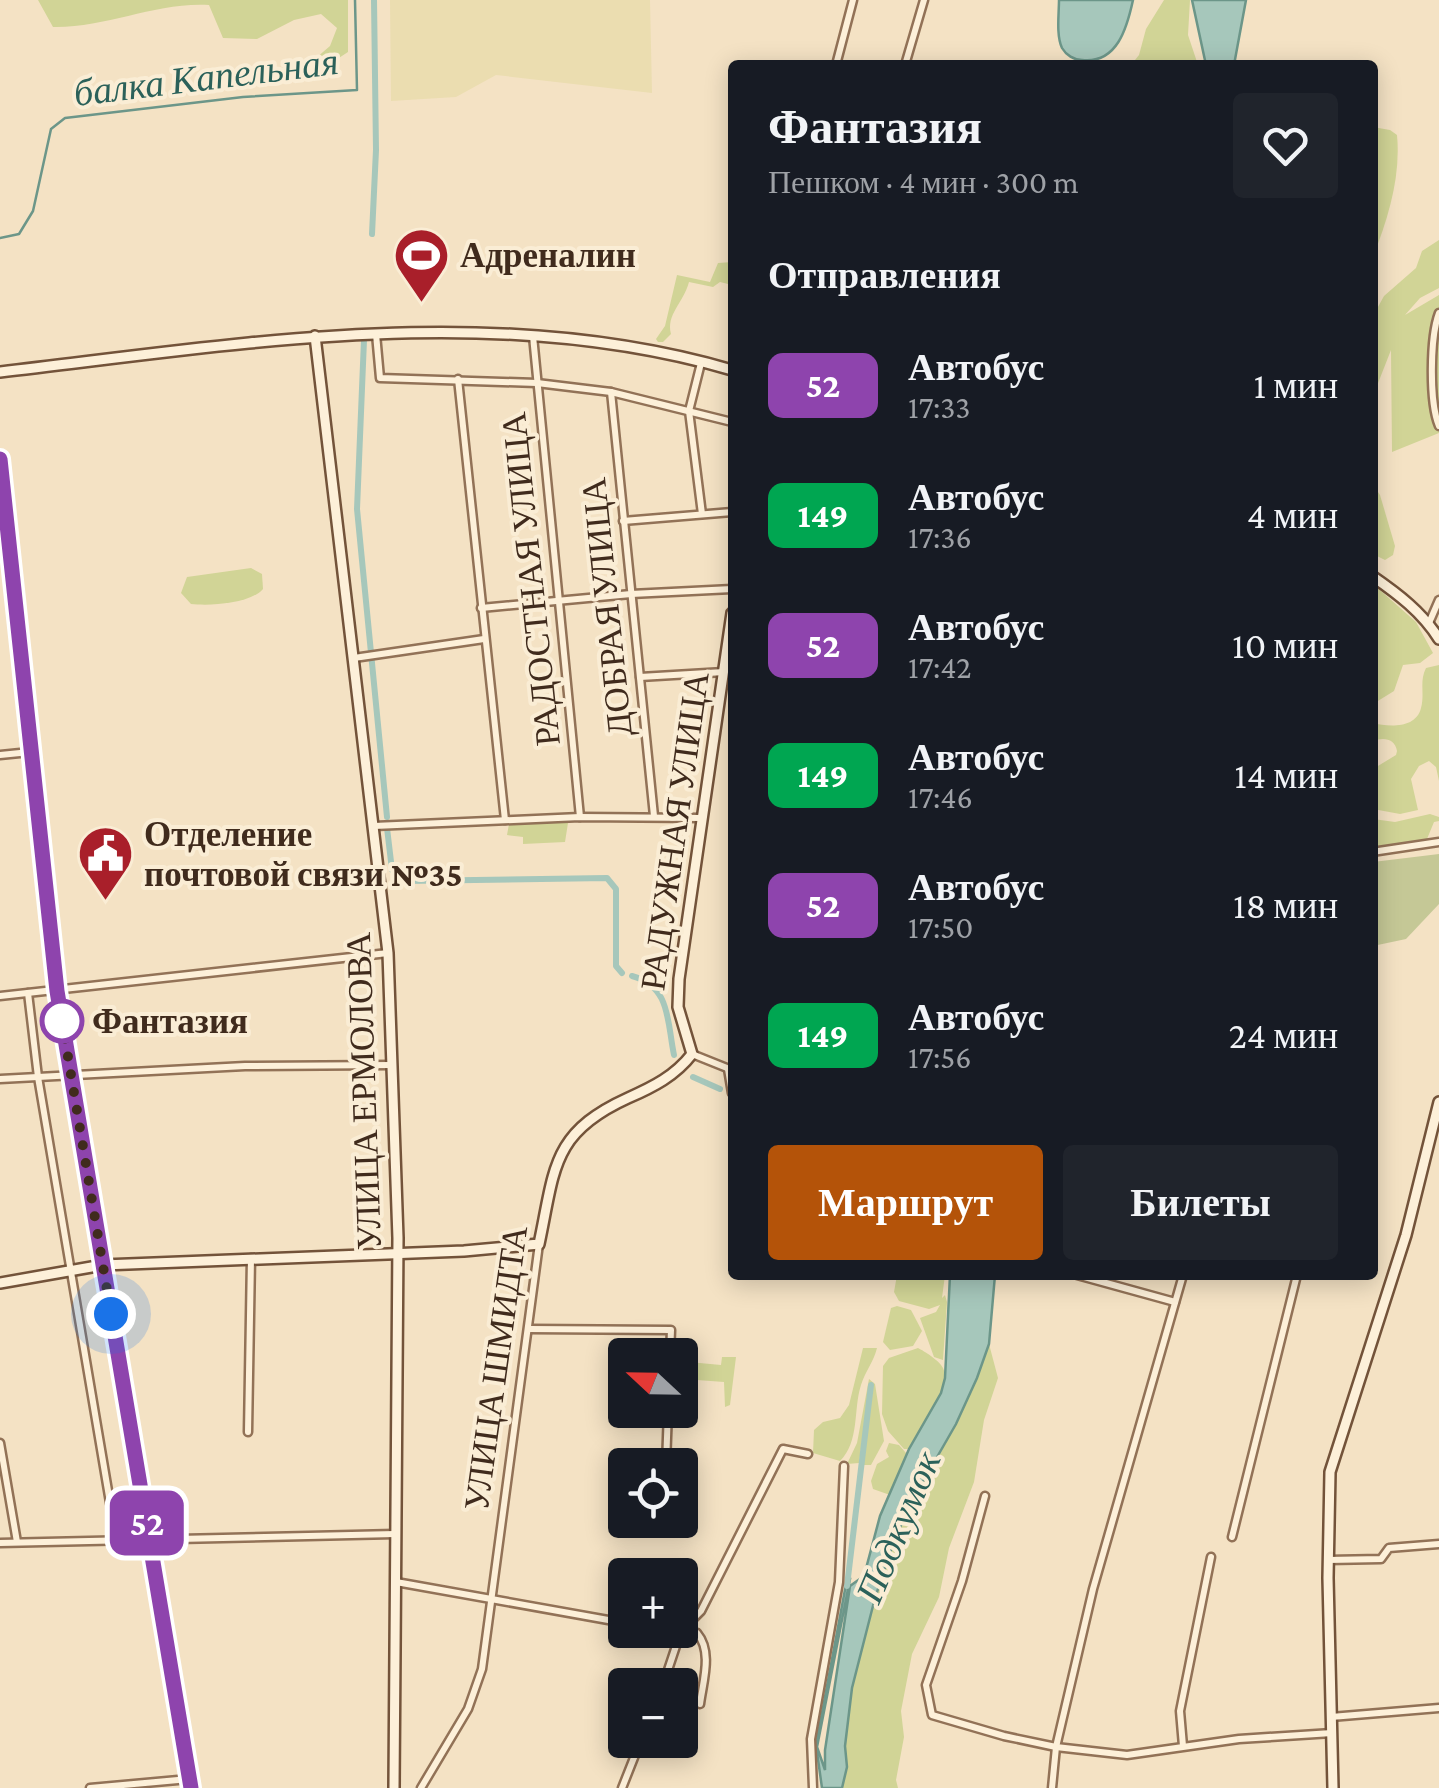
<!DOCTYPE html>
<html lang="ru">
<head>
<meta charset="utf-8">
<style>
  :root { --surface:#171b24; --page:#20242c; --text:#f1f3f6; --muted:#9ea1a6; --accent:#b45309 }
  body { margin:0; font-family:"Crimson Pro",serif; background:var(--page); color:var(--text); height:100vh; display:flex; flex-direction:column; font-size:38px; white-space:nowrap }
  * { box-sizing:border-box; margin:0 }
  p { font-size:32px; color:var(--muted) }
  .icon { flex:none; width:55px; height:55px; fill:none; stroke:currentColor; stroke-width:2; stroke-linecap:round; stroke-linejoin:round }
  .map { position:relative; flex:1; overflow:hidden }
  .panel { position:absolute; left:728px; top:60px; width:650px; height:1220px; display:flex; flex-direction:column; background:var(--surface); border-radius:10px; box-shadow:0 5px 25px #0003 }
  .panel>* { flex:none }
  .badge { padding:0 20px; border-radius:15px; font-size:35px; line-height:65px }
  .needle { width:65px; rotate:292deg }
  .tools { position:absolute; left:608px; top:1338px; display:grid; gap:20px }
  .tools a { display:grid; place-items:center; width:90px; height:90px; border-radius:10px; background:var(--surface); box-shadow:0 5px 25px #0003; font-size:50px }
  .you { position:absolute; width:50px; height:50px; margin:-25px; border:8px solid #fff; border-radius:50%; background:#1a73e8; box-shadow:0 0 0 15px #1a73e833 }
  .map>.badge { position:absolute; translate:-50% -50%; box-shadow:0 0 0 5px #fff }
  h2 { padding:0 40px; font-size:38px; line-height:90px }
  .round { display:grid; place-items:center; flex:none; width:105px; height:105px; border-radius:10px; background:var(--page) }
  .head { display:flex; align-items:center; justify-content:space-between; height:170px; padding:0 40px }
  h1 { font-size:48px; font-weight:600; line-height:75px }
  .cta { display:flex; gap:20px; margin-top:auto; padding:20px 40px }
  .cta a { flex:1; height:115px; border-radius:10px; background:var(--accent); color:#fff; font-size:40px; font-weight:600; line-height:115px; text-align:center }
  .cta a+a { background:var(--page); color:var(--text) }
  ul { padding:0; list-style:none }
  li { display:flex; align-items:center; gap:30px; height:130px; padding:0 40px }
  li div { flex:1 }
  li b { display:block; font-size:38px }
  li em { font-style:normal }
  li .badge { min-width:110px; font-weight:700; text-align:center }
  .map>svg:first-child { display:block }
  .farmland { fill:#ebddb0 }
  .green { fill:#d1d496 }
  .cemetery { fill:#c5c896 }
  .water { fill:#a6c7bb; stroke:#6c9689; stroke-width:2.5 }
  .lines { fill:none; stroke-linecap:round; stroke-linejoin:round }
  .stream { stroke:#6c9689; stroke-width:2.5 }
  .canal { stroke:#a6c7bb; stroke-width:6 }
  .street-casing { stroke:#927257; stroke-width:11 }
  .secondary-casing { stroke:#73533a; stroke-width:14 }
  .street { stroke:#fdf0d9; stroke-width:6 }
  .secondary { stroke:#fdf0d9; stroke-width:9 }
  .line-casing { stroke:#fff; stroke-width:22 }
  .line { stroke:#8e44ad; stroke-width:15 }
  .walk { stroke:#402b1d; stroke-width:10; stroke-dasharray:0 18 }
  .stop-dot { fill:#fff; stroke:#8e44ad; stroke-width:5 }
  .labels { text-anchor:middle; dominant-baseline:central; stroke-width:8; stroke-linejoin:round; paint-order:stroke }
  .poi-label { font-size:35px; font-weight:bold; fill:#402b1d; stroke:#faedd5; text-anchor:start }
  .street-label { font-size:35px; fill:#402b1d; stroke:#faedd5 }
  .stop-label { font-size:35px; font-weight:bold; fill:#402b1d; stroke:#faedd5; text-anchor:start }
  .water-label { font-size:38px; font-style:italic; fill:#2b615a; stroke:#faedd5 }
</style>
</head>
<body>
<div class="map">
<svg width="1439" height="1788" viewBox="0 0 1439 1788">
  <rect width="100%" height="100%" fill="#f4e2c4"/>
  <polygon class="farmland" points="390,0 650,0 652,93 496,75 456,97 391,101"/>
  <g class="green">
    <path d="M38 0H348V52L319 71 309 70V64L330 46 337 28 321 14 294 20 257 39 223 38 209 5C155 2 107 28 53 27Z"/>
    <polygon points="1164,0 1190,0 1188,35 1198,65 1131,65 1139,55 1146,29"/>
    <path d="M1373 127 1390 130 1397 135C1401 177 1388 218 1373 257Z"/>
    <polygon points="1439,240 1439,288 1420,298 1405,315 1439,295 1439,433 1392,452 1391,350 1373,396 1373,316 1384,296 1416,268 1422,251"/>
    <path d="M732 262V285L720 282 713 287 689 282C683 304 666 314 671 334L663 342H658L656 339 665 326 677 275 710 282 718 263Z"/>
    <polygon points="1372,483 1380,495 1395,546 1393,555 1385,560 1373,554"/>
    <path d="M251 568 262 574 263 589C250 604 210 606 191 604L181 593 187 577Z"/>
    <polygon points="1373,584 1416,622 1433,653 1420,663 1403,665 1394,691 1373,704"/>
    <path d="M1439 665V781L1436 767 1429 761 1419 766 1411 779 1418 810 1400 814 1373 809V769L1396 755 1397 751C1395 738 1383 737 1373 741V723C1388 727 1416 729 1421 708 1425 693 1419 682 1426 668Z"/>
    <polygon points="1430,814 1439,817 1439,821 1434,822 1427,839 1373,847 1373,819 1395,822"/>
    <polygon points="564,822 568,823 565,842 523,844 523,837 507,835 509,824"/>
    <polygon points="897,1275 945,1275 942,1298 945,1295 947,1302 943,1360 946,1361 934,1357 920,1318 936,1312 940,1305 929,1309 899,1301 894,1292"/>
    <polygon points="897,1306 911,1310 922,1331 913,1346 890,1350 883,1342 891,1308"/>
    <polygon points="675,1341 685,1342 690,1349 689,1362 721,1365 722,1357 736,1357 730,1405 725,1407 724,1382 697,1380 687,1395 680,1395 680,1355 674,1355"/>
    <polygon points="989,1344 998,1378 984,1420 974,1482 949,1548 939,1597 912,1654 901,1711 904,1737 896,1780 898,1788 842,1788 847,1767 845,1747 852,1688 875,1598 895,1538 913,1499 956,1424"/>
    <path d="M863 1348H877C874 1361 865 1372 861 1385 853 1410 860 1441 840 1461L813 1453 814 1430 823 1422 840 1418 849 1405Z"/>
    <path d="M918 1348C924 1351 940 1361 943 1368 952 1385 920 1435 909 1449H904L888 1431 882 1414 883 1366 889 1358Z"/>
    <polygon points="869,1379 875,1384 884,1441 871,1465 860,1465 863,1434 859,1463 847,1464 857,1443"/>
    <polygon points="889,1443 899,1445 906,1453 910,1451 890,1495 873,1489 871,1481 877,1464 889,1457 886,1451"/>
  </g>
  <polygon class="cemetery" points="1439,854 1439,904 1406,939 1373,946 1373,862"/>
  <g class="water">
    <path d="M1059 0H1133C1127 28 1117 64 1082 60 1074 60 1066 55 1062 48 1056 35 1059 14 1059 0Z"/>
    <polygon points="1192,0 1246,0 1234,65 1206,65"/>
    <polygon points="950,1275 995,1275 989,1344 977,1378 956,1424 913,1499 895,1538 875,1598 852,1688 845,1746 847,1767 842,1788 822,1788 816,1745 847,1579 850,1579 817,1747 825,1770 825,1750 850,1586 864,1576 880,1516 909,1449 941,1393 945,1378"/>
  </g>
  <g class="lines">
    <polyline class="stream" points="0,238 19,234 33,211 51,129 65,118 243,97 357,90 355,0"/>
    <g class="canal">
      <polyline points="372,234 376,150 374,0"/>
      <polyline points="364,340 357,509 387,817"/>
      <polyline points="387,828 392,870 405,881 607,878 616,889 616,966 622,973"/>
      <path d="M632 976C671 986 667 1022 674 1055"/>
      <polyline points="693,1077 720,1089"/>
      <polyline points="847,1586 871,1385"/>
    </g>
    <defs>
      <g id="street">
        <polyline points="836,65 853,0"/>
        <polyline points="905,65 924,0"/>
        <path d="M1439 313C1430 337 1429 402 1439 426"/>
        <polyline points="376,334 380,378 537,383 611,392 732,422"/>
        <polyline points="533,336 580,817"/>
        <polyline points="701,363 689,411 702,514"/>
        <polyline points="458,379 505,820"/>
        <polyline points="611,392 654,816"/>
        <polyline points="623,521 732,512"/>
        <polyline points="481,608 631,594 732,589"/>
        <polyline points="1429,623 1439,600"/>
        <polyline points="354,658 484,639"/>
        <polyline points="640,677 724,672"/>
        <polyline points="0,755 30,752"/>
        <polyline points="374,826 580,817 702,818"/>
        <polyline points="1372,852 1439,842"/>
        <polyline points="28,993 38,1077 116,1538"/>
        <polyline points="0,996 388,953"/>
        <polyline points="692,1054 732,1070"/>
        <polyline points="728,1069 732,1093"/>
        <polyline points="0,1079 245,1066 392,1065"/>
        <polyline points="1077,1275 1175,1302"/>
        <polyline points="529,1329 671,1330 670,1355"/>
        <polyline points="248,1432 251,1258"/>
        <polyline points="0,1443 17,1542"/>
        <polyline points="666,1465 668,1410"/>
        <polyline points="985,1496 962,1581 926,1685 932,1715 1004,1736 1056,1747 1127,1755 1239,1739 1332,1733"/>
        <polyline points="1232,1537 1297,1275"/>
        <polyline points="0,1543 395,1534"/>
        <polyline points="1328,1560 1381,1559 1389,1548 1439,1544"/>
        <polyline points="396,1582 625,1623"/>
        <path d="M675 1630 697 1633C713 1652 703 1681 700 1704"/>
        <polyline points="663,1685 681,1631 701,1611 783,1449 808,1454"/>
        <polyline points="1331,1717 1439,1708"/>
        <polyline points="1183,1746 1180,1711 1211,1557"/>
        <polyline points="90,1788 189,1779"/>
        <polyline points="421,1788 468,1709 482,1669 539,1244"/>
        <polyline points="622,1788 641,1740"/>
        <polyline points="813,1788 811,1739 839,1582 844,1466"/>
        <polyline points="1052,1788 1056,1747 1093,1589 1183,1275"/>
      </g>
      <g id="secondary">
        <polyline points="315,336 388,953 398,1238 394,1788"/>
        <path d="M0 372C243 344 492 300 732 370"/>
        <polyline points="0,459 57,991 191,1788"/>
        <path d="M1372 576C1398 594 1422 612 1439 639"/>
        <path d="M0 1283 103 1265 464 1251 539 1244C555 1169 551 1133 628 1098 653 1087 675 1076 692 1054L678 1007 679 979 732 613"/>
        <polyline points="1333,1788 1328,1578 1330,1472 1406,1235 1439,1102"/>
      </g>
    </defs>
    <use href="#street" class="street-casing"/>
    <use href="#secondary" class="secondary-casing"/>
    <use href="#street" class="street"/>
    <use href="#secondary" class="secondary"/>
  </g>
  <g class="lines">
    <defs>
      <polyline id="line" points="0,459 57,991 191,1788"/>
    </defs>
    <use href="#line" class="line-casing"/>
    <use href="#line" class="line"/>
    <polyline class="walk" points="62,1021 111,1314"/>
  </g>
  <defs>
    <symbol id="stadium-pin" viewBox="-11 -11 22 30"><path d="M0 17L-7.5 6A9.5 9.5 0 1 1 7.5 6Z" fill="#a91f2a" stroke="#faedd5"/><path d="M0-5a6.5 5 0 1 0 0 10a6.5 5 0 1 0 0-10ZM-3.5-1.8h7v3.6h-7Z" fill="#fff"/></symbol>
    <symbol id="civic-pin" viewBox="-11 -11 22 30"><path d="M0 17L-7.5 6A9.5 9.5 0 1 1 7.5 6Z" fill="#a91f2a" stroke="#faedd5"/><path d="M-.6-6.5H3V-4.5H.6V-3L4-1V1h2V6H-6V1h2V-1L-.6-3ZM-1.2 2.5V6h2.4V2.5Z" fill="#fff"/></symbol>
  </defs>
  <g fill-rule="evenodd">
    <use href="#stadium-pin" x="390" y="224" width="63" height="86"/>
    <use href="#civic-pin" x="74" y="822" width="63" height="86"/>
  </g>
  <circle class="stop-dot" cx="62" cy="1021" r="20"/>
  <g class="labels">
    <g class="poi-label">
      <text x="460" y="255">Адреналин</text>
      <text x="144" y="834">Отделение<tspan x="144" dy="40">почтовой связи №35</tspan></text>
    </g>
    <g class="street-label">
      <text transform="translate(531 579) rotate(-96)">РАДОСТНАЯ УЛИЦА</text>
      <text transform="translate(607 607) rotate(-96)">ДОБРАЯ УЛИЦА</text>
      <text transform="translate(675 831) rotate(-82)">РАДУЖНАЯ УЛИЦА</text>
      <text transform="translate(364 1091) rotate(-92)">УЛИЦА ЕРМОЛОВА</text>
      <text transform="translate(496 1368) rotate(-82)">УЛИЦА ШМИДТА</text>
    </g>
    <g class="stop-label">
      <text x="92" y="1021">Фантазия</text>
    </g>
    <g class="water-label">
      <text transform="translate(206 77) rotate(-7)">балка Капельная</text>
      <text transform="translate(898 1527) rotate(-67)">Подкумок</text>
    </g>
  </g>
</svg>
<div class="tools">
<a><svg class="needle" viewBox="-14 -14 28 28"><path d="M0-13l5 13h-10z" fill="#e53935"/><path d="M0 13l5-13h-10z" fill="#9ea1a6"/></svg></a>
<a><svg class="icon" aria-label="locate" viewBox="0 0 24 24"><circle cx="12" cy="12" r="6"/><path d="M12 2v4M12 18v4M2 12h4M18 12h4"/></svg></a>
<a>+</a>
<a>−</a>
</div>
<div class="you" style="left:111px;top:1314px"></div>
<b class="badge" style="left:147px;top:1523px;background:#8e44ad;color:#fff">52</b>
<section class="panel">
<div class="head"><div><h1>Фантазия</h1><p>Пешком · 4 мин · 300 m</p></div><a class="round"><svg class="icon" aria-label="heart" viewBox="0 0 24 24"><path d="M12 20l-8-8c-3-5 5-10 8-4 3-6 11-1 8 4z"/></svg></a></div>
<h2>Отправления</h2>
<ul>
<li><span class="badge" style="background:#8e44ad;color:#fff">52</span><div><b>Автобус</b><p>17:33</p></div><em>1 мин</em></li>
<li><span class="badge" style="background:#00a651;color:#fff">149</span><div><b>Автобус</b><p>17:36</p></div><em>4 мин</em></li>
<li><span class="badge" style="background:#8e44ad;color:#fff">52</span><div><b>Автобус</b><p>17:42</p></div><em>10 мин</em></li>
<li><span class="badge" style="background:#00a651;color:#fff">149</span><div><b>Автобус</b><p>17:46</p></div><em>14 мин</em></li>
<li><span class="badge" style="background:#8e44ad;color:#fff">52</span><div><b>Автобус</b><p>17:50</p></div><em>18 мин</em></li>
<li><span class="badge" style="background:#00a651;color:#fff">149</span><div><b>Автобус</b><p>17:56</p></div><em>24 мин</em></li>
</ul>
<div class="cta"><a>Маршрут</a><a>Билеты</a></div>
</section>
</div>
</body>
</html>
